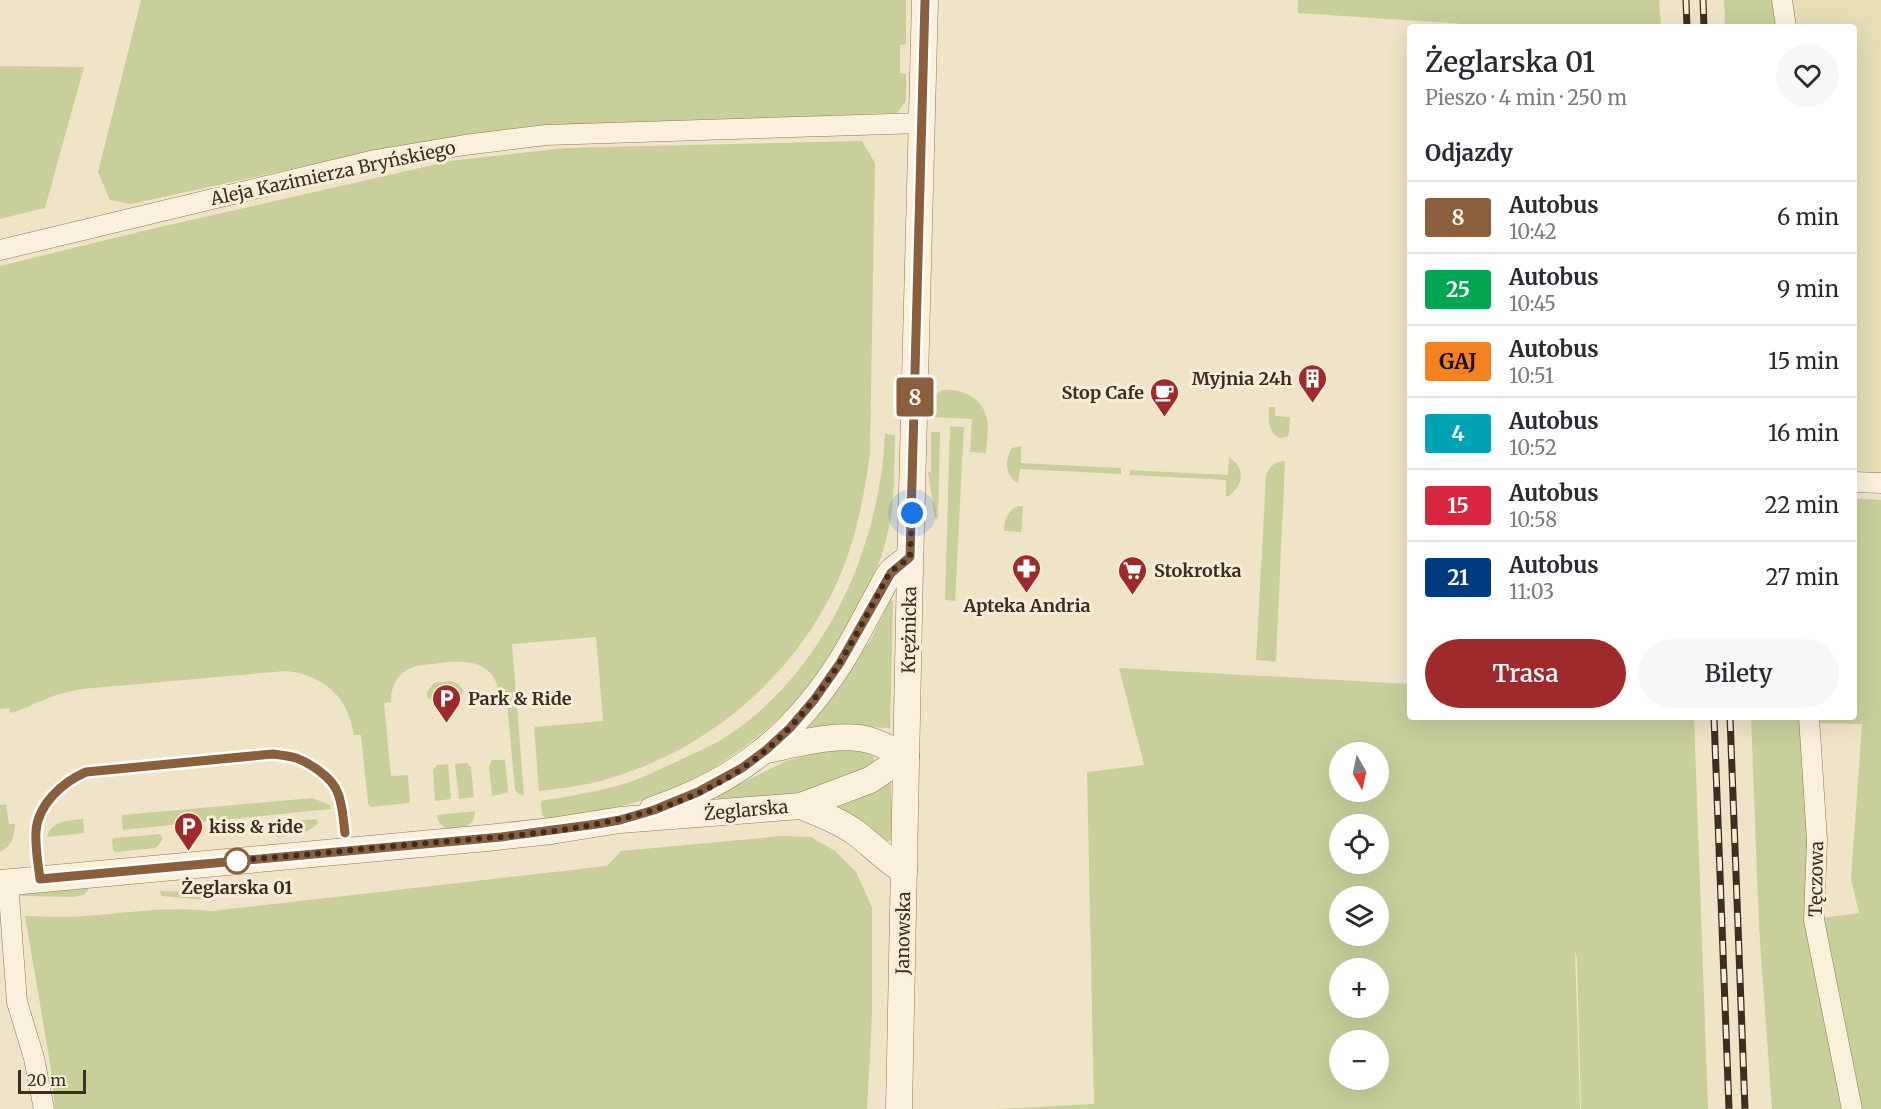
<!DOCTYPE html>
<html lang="pl">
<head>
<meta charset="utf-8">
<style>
  :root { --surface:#fff; --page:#f7f7f7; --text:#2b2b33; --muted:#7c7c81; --line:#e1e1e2; --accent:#9e2a2b }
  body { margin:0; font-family:Merriweather,serif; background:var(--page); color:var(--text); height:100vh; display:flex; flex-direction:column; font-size:22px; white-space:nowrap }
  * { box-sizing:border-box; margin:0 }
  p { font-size:20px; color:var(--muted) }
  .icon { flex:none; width:33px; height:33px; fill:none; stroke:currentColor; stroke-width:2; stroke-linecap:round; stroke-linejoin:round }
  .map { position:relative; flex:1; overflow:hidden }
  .sheet { position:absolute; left:1407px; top:24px; width:450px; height:696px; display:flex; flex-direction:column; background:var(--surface); border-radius:6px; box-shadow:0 6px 24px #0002 }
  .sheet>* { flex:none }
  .badge { padding:0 12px; border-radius:4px; font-size:21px; line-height:39px }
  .needle { width:39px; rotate:171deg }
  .tools { position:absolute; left:1329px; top:742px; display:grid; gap:12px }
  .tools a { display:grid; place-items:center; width:60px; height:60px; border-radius:50%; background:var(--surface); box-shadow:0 6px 24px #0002; font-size:30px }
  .scale { position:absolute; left:18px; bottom:15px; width:68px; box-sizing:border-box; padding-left:6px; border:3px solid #3d2e20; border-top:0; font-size:16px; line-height:21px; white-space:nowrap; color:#3d2e20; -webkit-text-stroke:4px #f7eed8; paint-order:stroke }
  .you { position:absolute; width:30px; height:30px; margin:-15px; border:4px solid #fff; border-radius:50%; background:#1a73e8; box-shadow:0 0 0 9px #1a73e833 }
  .map>.badge { position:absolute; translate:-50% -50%; box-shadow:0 0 0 3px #fff }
  h2 { padding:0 18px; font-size:22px; line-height:54px }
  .round { display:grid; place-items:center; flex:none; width:63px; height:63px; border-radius:32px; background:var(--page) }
  .headline { display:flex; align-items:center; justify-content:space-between; height:102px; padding:0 18px }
  h1 { font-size:28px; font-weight:600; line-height:45px }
  .button { display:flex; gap:12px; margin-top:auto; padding:12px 18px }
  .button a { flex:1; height:69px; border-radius:36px; background:var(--accent); color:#fff; font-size:24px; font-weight:600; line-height:69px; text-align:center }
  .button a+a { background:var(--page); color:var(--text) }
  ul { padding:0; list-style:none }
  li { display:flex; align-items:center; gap:18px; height:72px; padding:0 18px; border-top:2px solid var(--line) }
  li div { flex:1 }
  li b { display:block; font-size:22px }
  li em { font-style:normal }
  li .badge { min-width:66px; font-weight:700; text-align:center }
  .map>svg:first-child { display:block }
  .farmland { fill:#e6deb5 }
  .green { fill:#c9cf9b; fill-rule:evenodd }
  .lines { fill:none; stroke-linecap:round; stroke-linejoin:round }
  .minor-casing { stroke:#8d765c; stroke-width:21 }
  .tertiary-casing { stroke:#8d765c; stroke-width:27 }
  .minor { stroke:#faf1dc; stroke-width:20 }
  .tertiary { stroke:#faf1dc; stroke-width:26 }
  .rail-casing { stroke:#3d2e20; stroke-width:7 }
  .rail { stroke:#f7eed8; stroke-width:4.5; stroke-dasharray:14; stroke-linecap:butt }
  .line-casing { stroke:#fff; stroke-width:14 }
  .line { stroke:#8b5e3c; stroke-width:9 }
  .walk { stroke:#3d2e20; stroke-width:6; stroke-dasharray:0 10.8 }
  .stop-dot { fill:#fff; stroke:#8b5e3c; stroke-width:3 }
  .labels { text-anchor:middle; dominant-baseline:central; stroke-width:6; stroke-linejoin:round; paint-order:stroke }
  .street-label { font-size:18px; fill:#3d2e20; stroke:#f7eed8 }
  .poi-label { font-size:18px; font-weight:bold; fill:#3d2e20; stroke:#f7eed8; text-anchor:start }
  .stop-label { font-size:18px; font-weight:bold; fill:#3d2e20; stroke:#f7eed8 }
</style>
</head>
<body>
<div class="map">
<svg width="1881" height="1109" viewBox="0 0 1881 1109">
  <rect width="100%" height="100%" fill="#f0e4c8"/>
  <polygon class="farmland" points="1789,0 1881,0 1881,478 1854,476 1854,27 1792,27"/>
  <g class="green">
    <polygon points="141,0 906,0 906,44 900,45 900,73 906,74 906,101 897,113 545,126 374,151 131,204 110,200 98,172"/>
    <polygon points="1298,0 1659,0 1661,27 1510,27 1298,13"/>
    <polygon points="1724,0 1774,0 1778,27 1725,27"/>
    <polygon points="0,66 84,67 45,208 0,219"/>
    <path d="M862 141 875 163 870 452C865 492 857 534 842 571 801 671 710 750 607 779 585 786 562 788 539 791L534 727 603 721 596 637 512 644 524 795 519 794 515 790 506 692H499C491 650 447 663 416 666 398 672 391 684 391 702L384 703 391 776 408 775 410 800 409 803 371 807 368 804 361 735H354C348 697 324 675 286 671L82 689C67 692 54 695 41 701 30 705 22 711 10 713L9 708 0 709V266L143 231 450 161 564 148Z"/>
    <path d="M942 390C962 388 983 398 987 419 989 430 986 443 986 453L970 452 972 419 930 417C930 405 931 396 942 390Z"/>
    <path d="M1269 407H1275V416L1290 417 1289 434 1287 437 1279 438C1267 430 1269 420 1269 407Z"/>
    <polygon points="950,426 964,427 955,601 945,600"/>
    <polygon points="931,432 940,432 938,519 935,519 928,472 931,472"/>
    <path d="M885 434 895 435C894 462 895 490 891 517 884 560 864 601 842 638 833 652 825 668 815 680 771 733 711 777 646 799 614 810 581 814 548 820L542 815 541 801C571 796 601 791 630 782 647 776 664 767 680 760 699 751 719 743 736 730 828 664 880 545 885 434Z"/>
    <path d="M1021 446V463L1121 468V474L1020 469 1018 483C1005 478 1004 458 1012 448Z"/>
    <path d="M1229 457C1246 469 1244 484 1229 496H1226V480L1130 475V470L1228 475Z"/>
    <path d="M1285 461 1276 662 1256 660 1266 475C1270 466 1275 461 1285 461Z"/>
    <polygon points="1854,498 1881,500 1881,1109 1772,1109 1759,928 1751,717 1801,717 1805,751 1809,920 1859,913 1851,879 1862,724 1816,723 1816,717 1854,717"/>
    <path d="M1018 506H1023L1021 532 1004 531C1004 520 1007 511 1018 506Z"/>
    <polygon points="890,600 893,601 890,728 865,727 793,741 837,688 871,639"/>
    <path d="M1119 668 1410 684V717H1694L1708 1109H1581L1577 959 1575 950 1580 1109H995L1094 1104 1087 772 1144 765ZM1340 753H1378V792H1340ZM1340 825H1378V864H1340ZM1340 897H1378V936H1340ZM1340 969H1378V1008H1340ZM1340 1041H1378V1080H1340Z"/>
    <polygon points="451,681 458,684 463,690 462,695 429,699 427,697 427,692 434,683"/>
    <polygon points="824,751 861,751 873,756 875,765 804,792 717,801 718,790 736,786 786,761"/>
    <polygon points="492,760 505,760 508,791 507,793 492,796 489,766"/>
    <polygon points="467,763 471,767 474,797 459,799 455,764"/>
    <polygon points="448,764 451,799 435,801 433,770 437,765"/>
    <polygon points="891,781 893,839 883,844 826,807"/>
    <polygon points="312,798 330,805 331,809 123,830 122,815"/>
    <path d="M6 804 9 824H15C14 837 12 846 0 852V805Z"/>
    <path d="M475 811C475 827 463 828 450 830 443 827 437 823 437 815Z"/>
    <path d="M83 819 84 833 47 837C51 821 69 820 83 819Z"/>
    <path d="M316 819 318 823C307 835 292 835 277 837L266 828 267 824 270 823Z"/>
    <polygon points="160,834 163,839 156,848 116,852 113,850 112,840 114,838"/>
    <path d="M782 836 811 837 835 851 856 872 872 907V1016L867 1109H55L50 1063 25 916C37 916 50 917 62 917 112 916 162 905 212 911L607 866 621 851Z"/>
    <polygon points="88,886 88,890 84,895 73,897 21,896 20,893"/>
    <polygon points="160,891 215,893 215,901 161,896"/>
  </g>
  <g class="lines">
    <defs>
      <g id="minor">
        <polyline points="1782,0 1786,27"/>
        <polyline points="0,250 375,160 465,145 546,135 922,123"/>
        <polyline points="1854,482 1881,483"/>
        <polyline points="1809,717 1817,840 1814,920 1852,1109"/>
        <polyline points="8,882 17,1002 34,1058 44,1109"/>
      </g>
      <g id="tertiary">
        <path d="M767 750C797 744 842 731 872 741 884 745 895 751 906 756"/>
        <path d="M801 806C820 814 840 821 856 833 872 845 886 860 904 871"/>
        <path d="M652 810C735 782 792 738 840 663 854 641 865 618 878 595 882 588 886 577 892 571 897 566 904 562 910 557"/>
        <polyline points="0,883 487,838 551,831 620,820 801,806 870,780 906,756"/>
        <polyline points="899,1109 910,568 925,0"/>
      </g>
    </defs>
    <use href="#minor" class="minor-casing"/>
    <use href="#tertiary" class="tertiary-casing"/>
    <use href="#minor" class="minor"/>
    <use href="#tertiary" class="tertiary"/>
    <defs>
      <g id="rail">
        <polyline points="1686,0 1687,27"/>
        <polyline points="1703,0 1704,27"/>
        <polyline points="1714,717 1729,1109"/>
        <polyline points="1730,717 1745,1109"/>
      </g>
    </defs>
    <use href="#rail" class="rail-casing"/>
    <use href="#rail" class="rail"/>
  </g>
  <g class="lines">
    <defs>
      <path id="line" d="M345 833C343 819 343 804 337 791 331 777 310 763 296 758 289 756 280 755 273 754L86 772C63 782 38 804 36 831 35 847 38 863 40 879L501 837 597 824 620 820 654 810 698 792 742 768 766 750 790 728 814 700 840 663 891 573 910 557 925 0"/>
    </defs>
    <use href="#line" class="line-casing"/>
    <use href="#line" class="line"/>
    <path class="walk" d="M237 861H229C296 856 362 849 428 843 545 833 685 828 775 742 800 719 822 691 840 662 853 641 864 620 876 598 881 590 885 578 892 571 898 566 904 562 910 557L912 513"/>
  </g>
  <defs>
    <symbol id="building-pin" viewBox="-11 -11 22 30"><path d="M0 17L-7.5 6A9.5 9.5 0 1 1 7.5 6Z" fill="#9e2a2b" stroke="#f7eed8"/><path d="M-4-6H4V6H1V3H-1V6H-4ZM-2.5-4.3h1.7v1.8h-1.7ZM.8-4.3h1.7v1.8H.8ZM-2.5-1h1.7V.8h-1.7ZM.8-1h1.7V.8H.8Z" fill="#fff"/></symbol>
    <symbol id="cafe-pin" viewBox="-11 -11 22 30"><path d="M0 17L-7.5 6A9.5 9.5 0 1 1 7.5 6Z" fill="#9e2a2b" stroke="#f7eed8"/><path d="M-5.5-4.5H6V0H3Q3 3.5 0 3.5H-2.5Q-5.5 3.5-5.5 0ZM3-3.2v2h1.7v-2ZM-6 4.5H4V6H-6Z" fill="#fff"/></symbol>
    <symbol id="pharmacy-pin" viewBox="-11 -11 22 30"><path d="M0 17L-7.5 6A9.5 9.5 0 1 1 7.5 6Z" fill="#9e2a2b" stroke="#f7eed8"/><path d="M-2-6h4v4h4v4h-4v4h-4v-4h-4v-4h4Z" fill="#fff"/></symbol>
    <symbol id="supermarket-pin" viewBox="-11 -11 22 30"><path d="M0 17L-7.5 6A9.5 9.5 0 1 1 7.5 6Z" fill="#9e2a2b" stroke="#f7eed8"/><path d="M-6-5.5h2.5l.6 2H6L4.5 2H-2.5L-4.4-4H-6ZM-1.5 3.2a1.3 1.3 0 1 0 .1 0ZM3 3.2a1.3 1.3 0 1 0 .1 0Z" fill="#fff"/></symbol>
    <symbol id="parking-pin" viewBox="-11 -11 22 30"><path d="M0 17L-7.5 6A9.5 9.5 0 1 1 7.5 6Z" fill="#9e2a2b" stroke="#f7eed8"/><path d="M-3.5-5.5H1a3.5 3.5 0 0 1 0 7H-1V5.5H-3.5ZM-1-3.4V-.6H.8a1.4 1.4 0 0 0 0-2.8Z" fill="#fff"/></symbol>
  </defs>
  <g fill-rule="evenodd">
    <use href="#building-pin" x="1296" y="362" width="33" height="45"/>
    <use href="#cafe-pin" x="1148" y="376" width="33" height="45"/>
    <use href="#pharmacy-pin" x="1010" y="552" width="33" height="45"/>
    <use href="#supermarket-pin" x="1116" y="554" width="33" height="45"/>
    <use href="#parking-pin" x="430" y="682" width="33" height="45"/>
    <use href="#parking-pin" x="172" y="810" width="33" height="45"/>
  </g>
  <circle class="stop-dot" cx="237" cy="861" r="12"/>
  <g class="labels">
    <g class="street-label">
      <text transform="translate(333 173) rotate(-12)">Aleja Kazimierza Bryńskiego</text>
      <text transform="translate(909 630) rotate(-89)">Krężnicka</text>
      <text transform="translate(746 810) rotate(-5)">Żeglarska</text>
      <text transform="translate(1816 879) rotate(-89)">Tęczowa</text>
      <text transform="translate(903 933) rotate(-89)">Janowska</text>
    </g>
    <g class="poi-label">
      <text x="1292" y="378" text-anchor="end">Myjnia 24h</text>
      <text x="1144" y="392" text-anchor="end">Stop Cafe</text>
      <text x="1154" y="570">Stokrotka</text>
      <text x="1027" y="605" text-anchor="middle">Apteka Andria</text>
      <text x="468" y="698">Park &amp; Ride</text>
      <text x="209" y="826">kiss &amp; ride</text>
    </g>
    <g class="stop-label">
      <text x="237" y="887">Żeglarska 01</text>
    </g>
  </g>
</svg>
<div class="tools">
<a><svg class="needle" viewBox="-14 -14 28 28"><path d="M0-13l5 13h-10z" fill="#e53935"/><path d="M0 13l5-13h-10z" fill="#7c7c81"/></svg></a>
<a><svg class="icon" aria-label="locate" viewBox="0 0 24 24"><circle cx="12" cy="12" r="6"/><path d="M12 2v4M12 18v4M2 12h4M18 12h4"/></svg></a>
<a><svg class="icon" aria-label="layers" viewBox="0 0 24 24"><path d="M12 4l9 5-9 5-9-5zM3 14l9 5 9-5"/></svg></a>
<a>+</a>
<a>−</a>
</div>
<div class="scale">20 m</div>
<div class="you" style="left:912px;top:513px"></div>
<b class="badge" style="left:915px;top:397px;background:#8b5e3c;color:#fff">8</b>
<section class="sheet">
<div class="headline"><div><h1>Żeglarska 01</h1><p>Pieszo · 4 min · 250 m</p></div><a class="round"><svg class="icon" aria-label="heart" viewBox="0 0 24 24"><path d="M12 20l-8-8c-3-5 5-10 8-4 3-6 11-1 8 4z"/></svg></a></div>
<h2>Odjazdy</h2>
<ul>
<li><span class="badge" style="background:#8b5e3c;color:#fff">8</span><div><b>Autobus</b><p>10:42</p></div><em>6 min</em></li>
<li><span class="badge" style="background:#00a651;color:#fff">25</span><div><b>Autobus</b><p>10:45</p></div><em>9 min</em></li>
<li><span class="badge" style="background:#f58220;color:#111">GAJ</span><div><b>Autobus</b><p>10:51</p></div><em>15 min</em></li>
<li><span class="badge" style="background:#00a3b4;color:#fff">4</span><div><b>Autobus</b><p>10:52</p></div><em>16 min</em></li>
<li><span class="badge" style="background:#d7263d;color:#fff">15</span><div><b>Autobus</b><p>10:58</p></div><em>22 min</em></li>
<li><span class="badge" style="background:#003b80;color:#fff">21</span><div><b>Autobus</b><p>11:03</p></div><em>27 min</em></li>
</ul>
<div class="button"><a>Trasa</a><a>Bilety</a></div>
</section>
</div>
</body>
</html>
